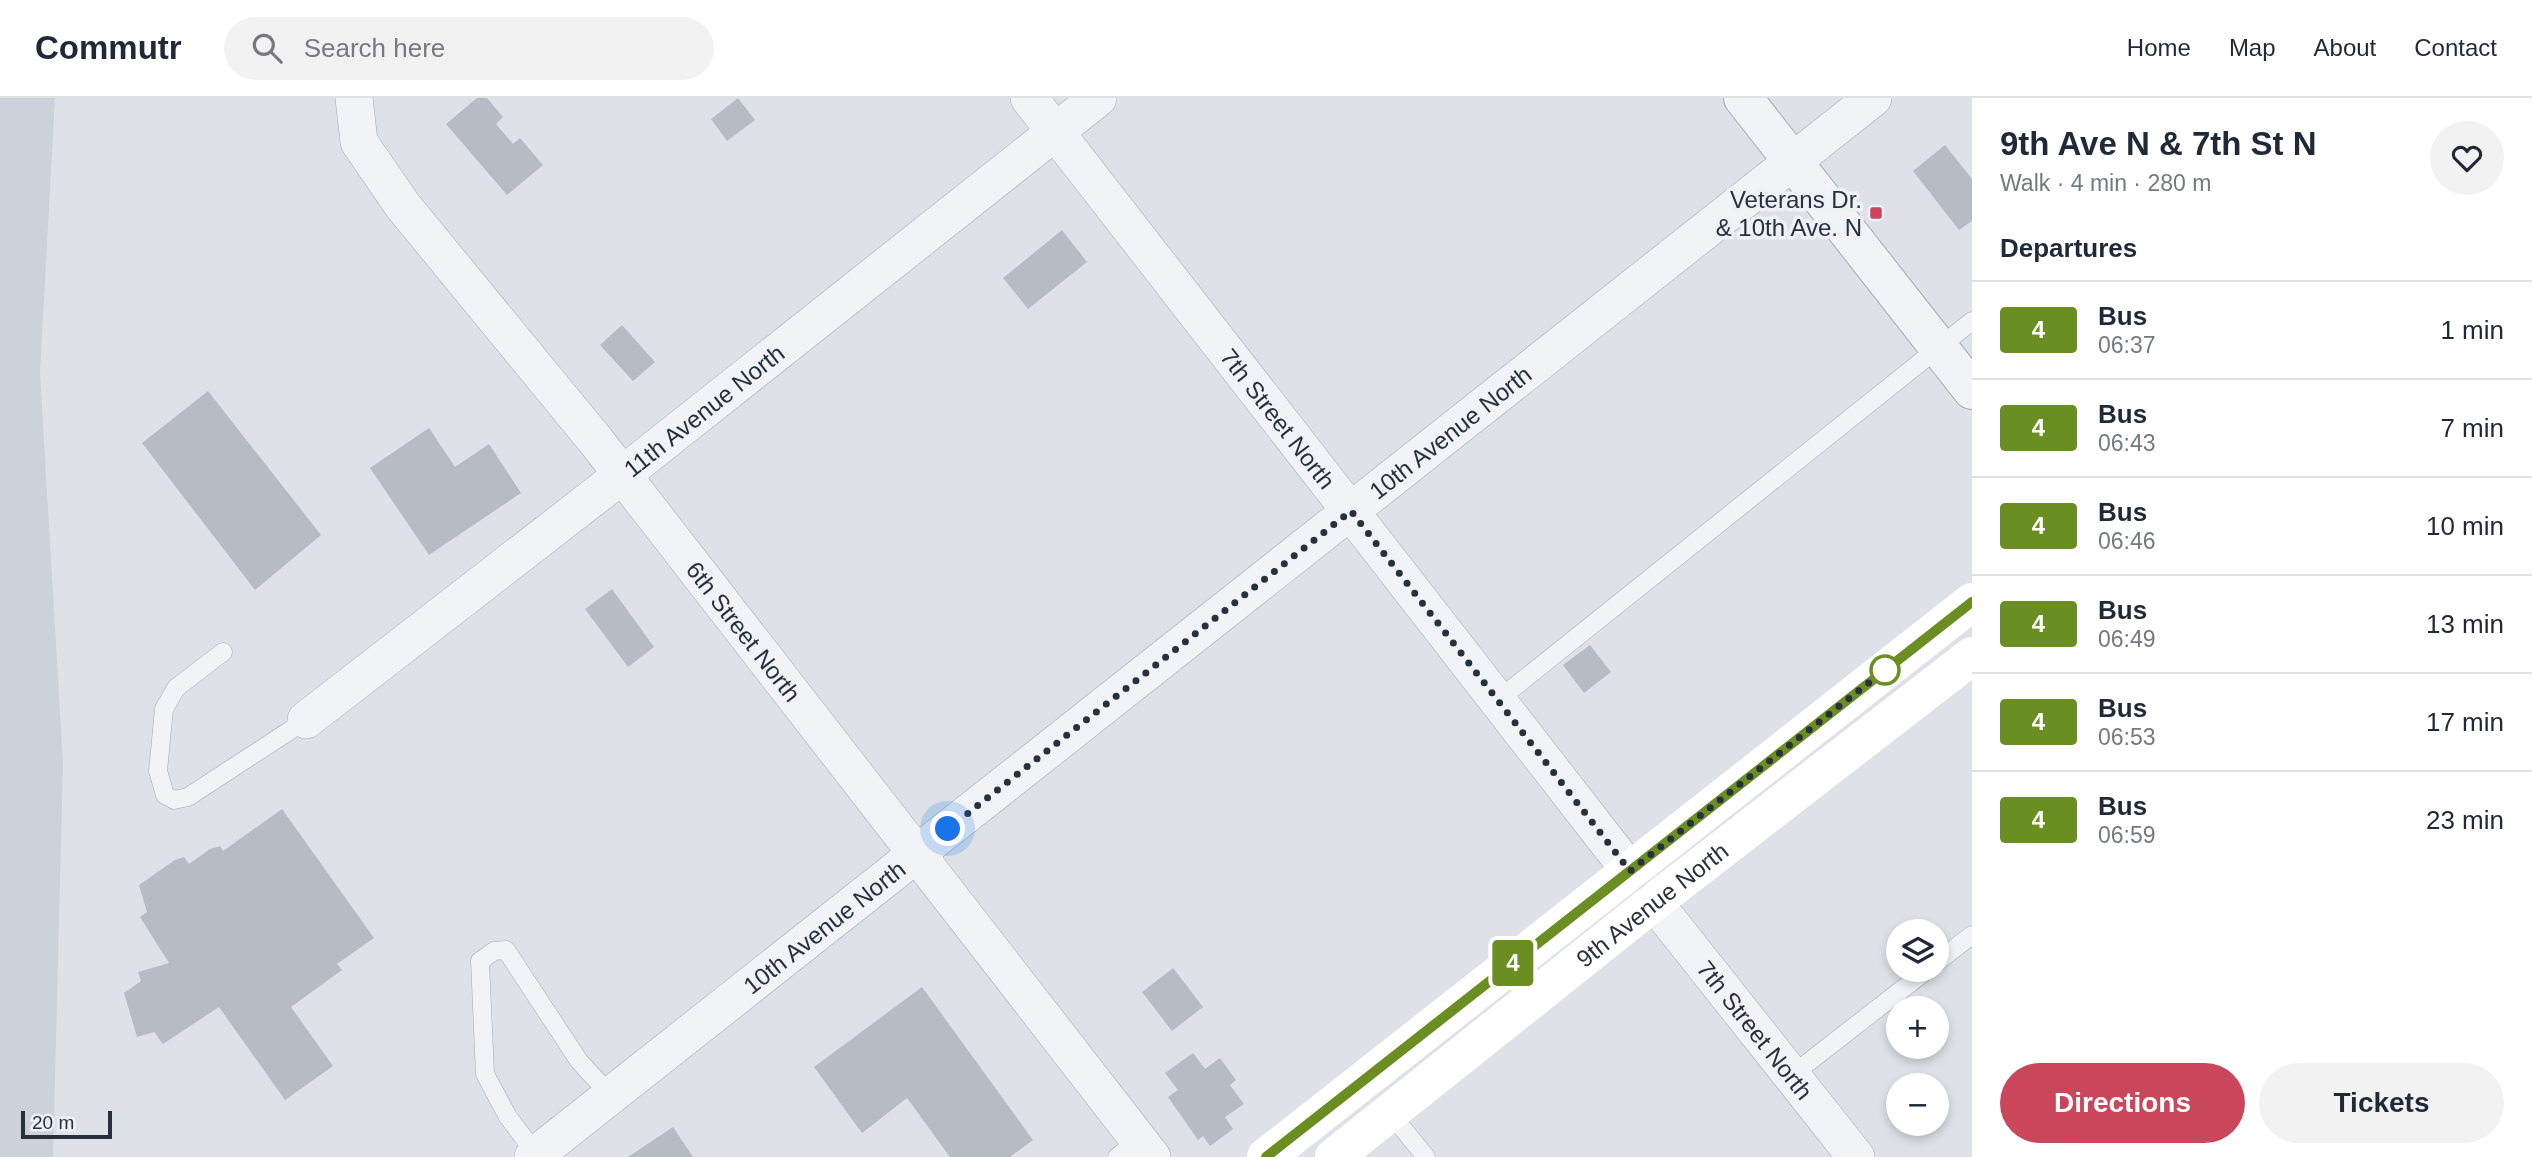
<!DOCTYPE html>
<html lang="en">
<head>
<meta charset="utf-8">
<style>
  :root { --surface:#fff; --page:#f2f2f3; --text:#1f2937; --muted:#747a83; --line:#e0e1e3; --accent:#ca465b }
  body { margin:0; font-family:Arial,sans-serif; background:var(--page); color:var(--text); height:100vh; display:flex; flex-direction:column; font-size:26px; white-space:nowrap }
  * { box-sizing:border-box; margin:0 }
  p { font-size:23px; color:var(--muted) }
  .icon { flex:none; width:38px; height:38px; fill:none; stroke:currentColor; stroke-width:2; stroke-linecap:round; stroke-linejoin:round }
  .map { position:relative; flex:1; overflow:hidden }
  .side { display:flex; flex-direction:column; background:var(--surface); width:560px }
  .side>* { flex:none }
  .badge { padding:0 14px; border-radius:5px; font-size:24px; line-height:46px }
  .tools { position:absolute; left:1886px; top:821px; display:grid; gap:14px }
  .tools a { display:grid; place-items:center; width:63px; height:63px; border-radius:50%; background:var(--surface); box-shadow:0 4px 10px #0003; font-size:35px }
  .scale { position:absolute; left:21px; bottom:18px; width:91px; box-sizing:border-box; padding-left:7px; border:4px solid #28303e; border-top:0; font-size:19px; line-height:24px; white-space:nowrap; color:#28303e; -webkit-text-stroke:5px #eef1f5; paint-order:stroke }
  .you { position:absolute; width:35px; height:35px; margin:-18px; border:5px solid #fff; border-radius:50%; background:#1a73e8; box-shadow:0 0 0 10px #1a73e833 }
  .map>.badge { position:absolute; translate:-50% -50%; box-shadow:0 0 0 4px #fff }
  h2 { padding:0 28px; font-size:26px; line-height:63px }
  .round { display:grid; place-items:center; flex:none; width:74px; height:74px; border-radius:37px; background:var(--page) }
  .overview { display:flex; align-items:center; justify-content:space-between; height:119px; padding:0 28px }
  h1 { font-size:33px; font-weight:600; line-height:52px }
  .action { display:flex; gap:14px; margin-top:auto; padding:14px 28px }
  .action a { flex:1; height:80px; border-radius:42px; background:var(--accent); color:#fff; font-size:28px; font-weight:600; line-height:80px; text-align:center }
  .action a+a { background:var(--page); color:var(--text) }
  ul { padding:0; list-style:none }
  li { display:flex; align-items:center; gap:21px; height:98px; padding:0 28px; border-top:2px solid var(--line) }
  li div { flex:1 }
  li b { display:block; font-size:26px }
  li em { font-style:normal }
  li .badge { min-width:77px; font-weight:700; text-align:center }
  header { display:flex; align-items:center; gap:42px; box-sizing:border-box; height:98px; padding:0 35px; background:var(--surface); border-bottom:2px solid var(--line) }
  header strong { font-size:33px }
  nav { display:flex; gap:38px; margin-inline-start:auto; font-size:24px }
  .search { width:490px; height:63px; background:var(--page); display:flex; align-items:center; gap:18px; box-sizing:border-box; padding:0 24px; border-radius:38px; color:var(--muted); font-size:26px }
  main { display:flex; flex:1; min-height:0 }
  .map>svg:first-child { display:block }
  .built { fill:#cdd1d9 }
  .building { fill:#b6bbc4 }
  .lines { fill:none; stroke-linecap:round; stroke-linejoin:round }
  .service-casing { stroke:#a4a9b2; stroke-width:19 }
  .minor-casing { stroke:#a4a9b2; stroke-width:38 }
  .tertiary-casing { stroke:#a4a9b2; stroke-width:40 }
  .service { stroke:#f1f3f6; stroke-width:18 }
  .minor { stroke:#f1f3f6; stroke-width:37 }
  .tertiary { stroke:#f1f3f6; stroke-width:38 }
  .secondary { stroke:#fff; stroke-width:38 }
  .line-casing { stroke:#fff; stroke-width:16 }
  .line { stroke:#6b8e23; stroke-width:10 }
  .walk { stroke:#28303e; stroke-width:7; stroke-dasharray:0 12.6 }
  .poi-dot { fill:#ca465b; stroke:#eef1f5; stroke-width:2.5 }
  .stop-dot { fill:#fff; stroke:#6b8e23; stroke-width:3.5 }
  .labels { text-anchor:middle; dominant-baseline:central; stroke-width:7; stroke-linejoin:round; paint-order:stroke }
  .poi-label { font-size:24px; fill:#28303e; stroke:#eef1f5; text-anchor:end }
  .street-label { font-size:24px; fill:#28303e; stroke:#eef1f5 }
</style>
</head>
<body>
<header>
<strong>Commutr</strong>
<div class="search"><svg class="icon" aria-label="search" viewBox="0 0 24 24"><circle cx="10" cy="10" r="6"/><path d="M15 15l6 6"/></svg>Search here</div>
<nav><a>Home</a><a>Map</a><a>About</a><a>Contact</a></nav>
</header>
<main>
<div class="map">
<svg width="1972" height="1059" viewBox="0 0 1972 1059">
  <rect width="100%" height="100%" fill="#dee2e8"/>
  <polygon class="built" points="0,0 55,0 40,275 63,665 53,1059 0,1059"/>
  <g class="building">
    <polygon points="477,0 487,0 503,19 496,26 513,46 520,40 543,67 507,97 446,26"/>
    <polygon points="738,0 755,22 727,43 711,21"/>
    <polygon points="1945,47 1972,81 1972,123 1959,132 1913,73"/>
    <polygon points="1062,132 1087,164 1028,211 1003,180"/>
    <polygon points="622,227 655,264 633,283 600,247"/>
    <polygon points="208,293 321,437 255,492 142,345"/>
    <polygon points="429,330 455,369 489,346 521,395 429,457 370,370"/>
    <polygon points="612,491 654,549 628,569 585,511"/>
    <polygon points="1590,547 1611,574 1584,595 1563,567"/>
    <polygon points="282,711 374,840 337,866 342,872 291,909 333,968 285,1002 219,909 163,946 154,934 137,939 124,895 141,883 138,874 169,865 140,819 147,814 139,787 175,762 184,759 189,766 210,751 220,748 223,753"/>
    <polygon points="1173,870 1203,909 1172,933 1142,894"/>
    <polygon points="922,889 1033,1042 1010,1059 950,1059 907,1000 862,1035 814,969"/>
    <polygon points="1193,955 1205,971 1220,960 1236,982 1230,987 1244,1006 1225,1019 1233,1031 1210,1048 1203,1038 1198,1042 1168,999 1178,992 1165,975"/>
    <polygon points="673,1029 693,1059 628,1059"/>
  </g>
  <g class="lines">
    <defs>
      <g id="service">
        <polyline points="223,554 176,590 164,611 158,673 165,697 174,702 188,699 306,622"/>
        <polyline points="1498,602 1972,223"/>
        <polyline points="1937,864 1972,837"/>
        <polyline points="1792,977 1927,872"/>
        <polyline points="1390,1015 1426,1059"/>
        <polyline points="536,1056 508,1019 485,976 480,863 494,853 506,852 579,963 610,997"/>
        <polyline points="1117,1059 1139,1042"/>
      </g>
      <g id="minor">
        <path id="s1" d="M354 0 359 44 403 108 596 343 1152 1059"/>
        <path id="s2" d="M1029 0 1630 773"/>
        <path id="s3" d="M306 622 621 378 1098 0"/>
        <path id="s4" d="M1654 804 1856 1059"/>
        <path id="s5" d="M533 1059 1873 0"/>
      </g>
      <polyline id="tertiary" points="1743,0 1972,292"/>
    </defs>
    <use href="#service" class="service-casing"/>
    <use href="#minor" class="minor-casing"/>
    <use href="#tertiary" class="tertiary-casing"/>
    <use href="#service" class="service"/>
    <use href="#minor" class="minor"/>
    <use href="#tertiary" class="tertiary"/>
    <g class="secondary">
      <polyline points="1266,1059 1972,504"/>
      <path id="s6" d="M1334 1059 1654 804 1972 558"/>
    </g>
  </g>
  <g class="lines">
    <defs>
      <polyline id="line" points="1266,1059 1972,504"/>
    </defs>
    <use href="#line" class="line-casing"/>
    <use href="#line" class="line"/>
    <polyline class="walk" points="948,731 1351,413 1630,773 1885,572"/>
  </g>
  <rect class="poi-dot" x="1869" y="108" width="14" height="14" rx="3.5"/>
  <circle class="stop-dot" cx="1885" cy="572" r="14"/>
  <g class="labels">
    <g class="poi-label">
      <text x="1862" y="101">Veterans Dr.<tspan x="1862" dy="28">&amp; 10th Ave. N</tspan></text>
    </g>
    <g class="street-label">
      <text stroke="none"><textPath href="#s3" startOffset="504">11th Avenue North</textPath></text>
      <text stroke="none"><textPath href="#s2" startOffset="406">7th Street North</textPath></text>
      <text stroke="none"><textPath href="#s5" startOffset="1169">10th Avenue North</textPath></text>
      <text stroke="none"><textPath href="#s1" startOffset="667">6th Street North</textPath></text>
      <text stroke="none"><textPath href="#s6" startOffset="406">9th Avenue North</textPath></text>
      <text stroke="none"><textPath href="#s5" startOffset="371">10th Avenue North</textPath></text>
      <text stroke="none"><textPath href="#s4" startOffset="163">7th Street North</textPath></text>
    </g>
  </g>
</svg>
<div class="tools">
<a><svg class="icon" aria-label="layers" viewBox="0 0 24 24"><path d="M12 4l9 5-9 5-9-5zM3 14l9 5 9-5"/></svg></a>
<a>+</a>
<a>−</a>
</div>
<div class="scale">20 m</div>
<div class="you" style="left:948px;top:731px"></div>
<b class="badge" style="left:1513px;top:865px;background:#6b8e23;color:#fff">4</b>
</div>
<section class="side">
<div class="overview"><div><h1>9th Ave N &amp; 7th St N</h1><p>Walk · 4 min · 280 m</p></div><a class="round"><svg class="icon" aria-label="heart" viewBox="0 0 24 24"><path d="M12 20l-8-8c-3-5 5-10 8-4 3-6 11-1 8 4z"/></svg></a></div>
<h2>Departures</h2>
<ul>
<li><span class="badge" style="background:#6b8e23;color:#fff">4</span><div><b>Bus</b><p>06:37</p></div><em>1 min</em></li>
<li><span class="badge" style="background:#6b8e23;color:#fff">4</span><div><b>Bus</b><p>06:43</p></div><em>7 min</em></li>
<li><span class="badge" style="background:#6b8e23;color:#fff">4</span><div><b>Bus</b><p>06:46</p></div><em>10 min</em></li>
<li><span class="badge" style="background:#6b8e23;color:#fff">4</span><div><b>Bus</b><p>06:49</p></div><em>13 min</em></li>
<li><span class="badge" style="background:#6b8e23;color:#fff">4</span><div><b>Bus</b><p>06:53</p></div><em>17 min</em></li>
<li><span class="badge" style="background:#6b8e23;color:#fff">4</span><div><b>Bus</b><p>06:59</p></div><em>23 min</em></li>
</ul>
<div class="action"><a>Directions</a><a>Tickets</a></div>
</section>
</main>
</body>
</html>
